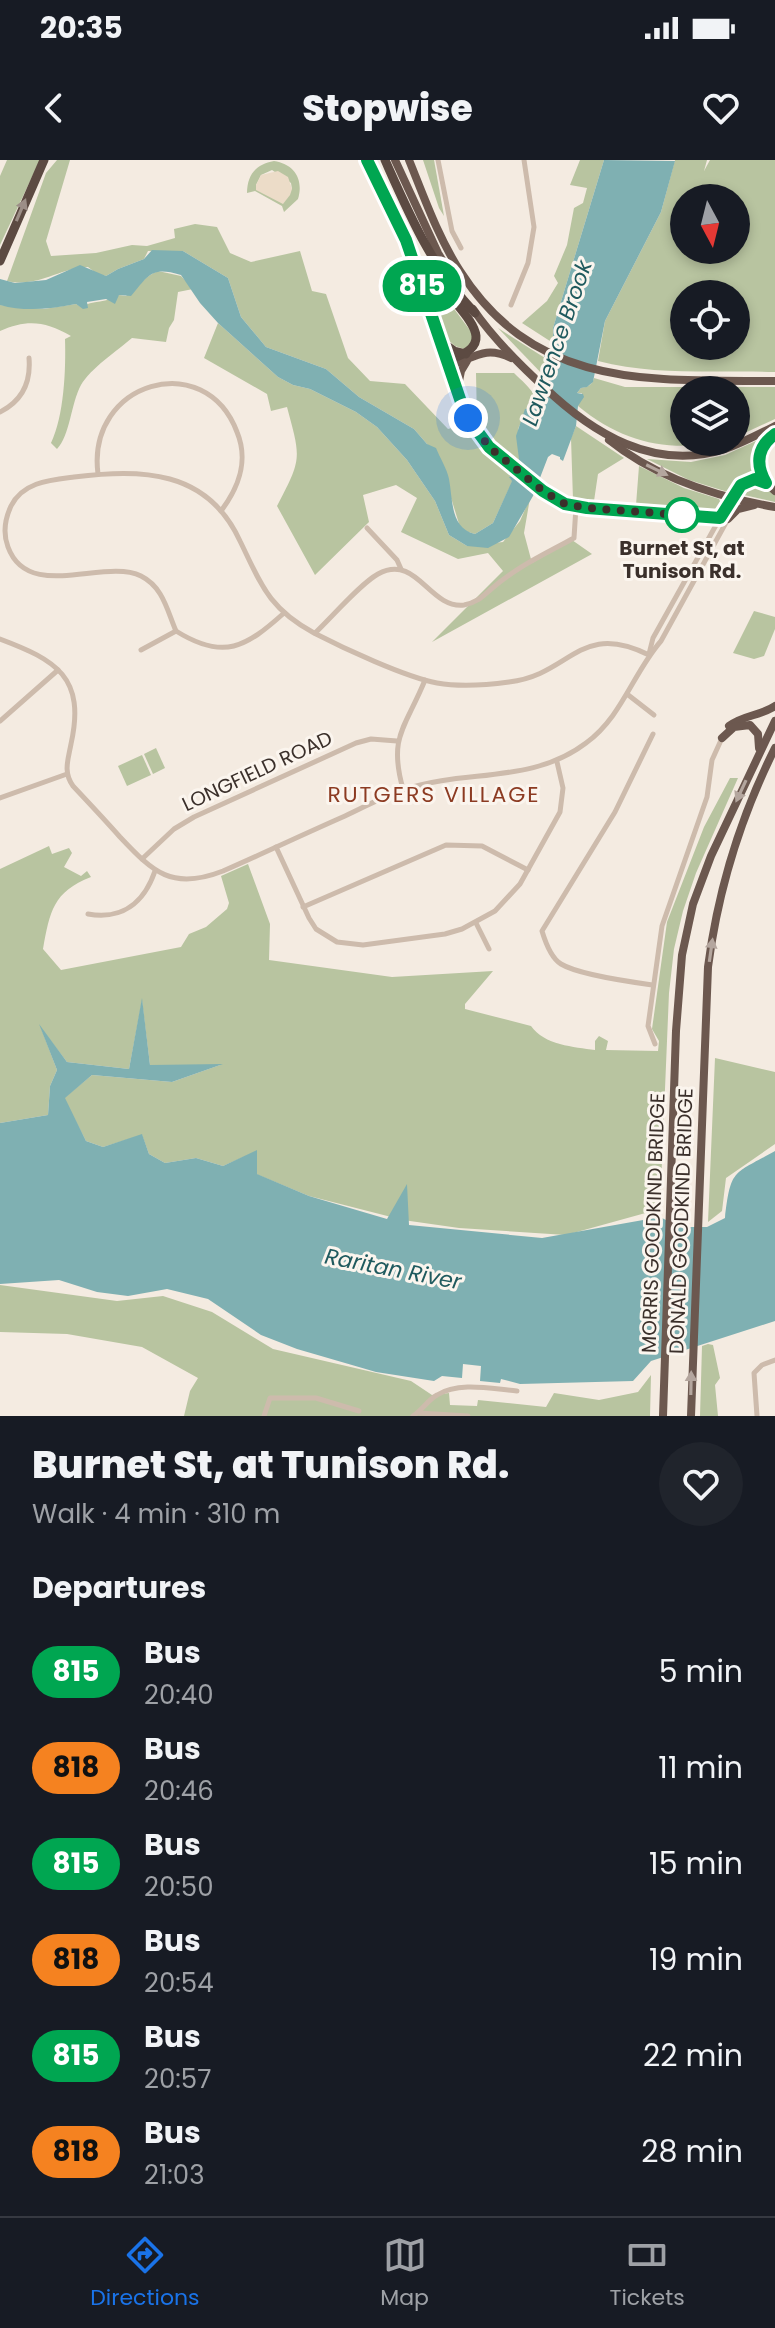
<!DOCTYPE html>
<html lang="en">
<head>
<meta charset="utf-8">
<style>
  :root { --surface:#171b24; --page:#20242c; --text:#f1f3f6; --muted:#9ea1a6; --line:#363941; --accent:#1a73e8 }
  body { margin:0; font-family:Poppins,sans-serif; background:var(--page); color:var(--text); height:100vh; display:flex; flex-direction:column; font-size:30px; white-space:nowrap }
  * { box-sizing:border-box; margin:0 }
  p { font-size:26px; color:var(--muted) }
  .icon { flex:none; width:44px; height:44px; fill:none; stroke:currentColor; stroke-width:2; stroke-linecap:round; stroke-linejoin:round }
  .map { position:relative; height:1256px; overflow:hidden }
  .details { display:flex; flex-direction:column; background:var(--surface); flex:1 }
  .details>* { flex:none }
  .badge { padding:0 16px; border-radius:26px; font-size:28px; line-height:52px }
  .needle { width:52px; rotate:173deg }
  .tools { position:absolute; left:670px; top:24px; display:grid; gap:16px }
  .tools a { display:grid; place-items:center; width:80px; height:80px; border-radius:50%; background:var(--surface); box-shadow:0 4px 12px #0003; font-size:40px }
  .you { position:absolute; width:40px; height:40px; margin:-20px; border:6px solid #fff; border-radius:50%; background:#1a73e8; box-shadow:0 0 0 12px #1a73e833 }
  .map>.badge { position:absolute; translate:-50% -50%; box-shadow:0 0 0 4px #fff }
  h2 { padding:0 32px; font-size:30px; line-height:72px }
  .round { display:grid; place-items:center; flex:none; width:84px; height:84px; border-radius:42px; background:var(--page) }
  .headline { display:flex; align-items:center; justify-content:space-between; height:136px; padding:0 32px }
  h1 { font-size:38px; font-weight:800; line-height:60px }
  ul { padding:0; list-style:none }
  li { display:flex; align-items:center; gap:24px; height:96px; padding:0 32px }
  li div { flex:1 }
  li b { display:block; font-size:30px }
  li em { font-style:normal }
  li .badge { min-width:88px; font-weight:700; text-align:center }
  .status { display:flex; justify-content:space-between; align-items:center; height:56px; padding:0 40px; background:var(--surface); direction:ltr }
  .status svg { height:22px; fill:currentColor }
  header { display:flex; justify-content:space-between; align-items:center; height:104px; padding:0 32px; background:var(--surface); font-size:36px; font-weight:800 }
  .tabs { display:flex; justify-content:space-around; align-items:center; height:112px; border-top:2px solid var(--line); background:var(--surface); font-size:22px; color:var(--muted) }
  .tabs a { display:grid; justify-items:center; gap:4px }
  .tabs .on { color:var(--accent) }
  .map>svg:first-child { display:block }
  .green { fill:#b8c4a0; fill-rule:evenodd }
  .plaza { fill:#ecdcc8 }
  .water { fill:#7fb0b2 }
  .lines { fill:none; stroke-linecap:round; stroke-linejoin:round }
  .minor { stroke:#cdbbac; stroke-width:5 }
  .tertiary { stroke:#cdbbac; stroke-width:6 }
  .trunk { stroke:#6c584f; stroke-width:8 }
  .motorway { stroke:#5c4a42; stroke-width:9 }
  .oneway { fill:#9c8e87 }
  .oneway2 { fill:#b4a69e }
  .line-casing { stroke:#fff; stroke-width:18 }
  .line { stroke:#00a651; stroke-width:12 }
  .walk { stroke:#3b302b; stroke-width:8; stroke-dasharray:0 14.4 }
  .stop-dot { fill:#fff; stroke:#00a651; stroke-width:4 }
  .labels { text-anchor:middle; dominant-baseline:central; stroke-width:6; stroke-linejoin:round; paint-order:stroke }
  .stop-label { font-size:20px; font-weight:bold; fill:#3b302b; stroke:#fbf5ee }
  .street-label { font-size:20px; fill:#3b302b; stroke:#fbf5ee }
  .water-label { font-size:22px; font-style:italic; fill:#1f5a5e; stroke:#fbf5ee }
  .neighbourhood-label { font-size:22px; letter-spacing:2px; fill:#8c3b22; stroke:#fbf5ee }
</style>
</head>
<body>
<div class="status"><b>20:35</b><svg viewBox="0 0 49 12"><path d="M0 12V9h3v3zM5 12V6h3v6zM10 12V3h3v9zM15 12V0h3v12zM26 1h20v11H26zM47 4h2v5h-2z"/></svg></div>
<header><svg class="icon" aria-label="back" viewBox="0 0 24 24"><path d="M15 5l-7 7 7 7"/></svg>Stopwise<svg class="icon" aria-label="heart" viewBox="0 0 24 24"><path d="M12 20l-8-8c-3-5 5-10 8-4 3-6 11-1 8 4z"/></svg></header>
<div class="map">
<svg width="775" height="1256" viewBox="0 0 775 1256">
  <rect width="100%" height="100%" fill="#f4ebe1"/>
  <g class="green">
    <polygon points="7,0 40,0 0,85 0,16"/>
    <path d="M57 0H70L46 81 51 96 96 93 132 85 147 86 175 78 174 69 195 64 217 67 230 93 251 102 300 91 312 131 326 134 348 198 370 221 405 224 448 269 477 261 476 213H514C520 219 532 229 535 237 539 250 519 258 518 271 517 286 528 310 510 318L513 320 493 363 475 374 465 371 460 367 452 341 427 284 414 269 359 237 326 209 266 187 241 157 228 118 183 91H148L144 99 118 109 106 116 97 114 88 107C58 108 39 128 7 121L46 13Z"/>
    <polygon points="423,0 434,0 444,56 439,48"/>
    <polygon points="580,0 604,0 553,168 553,183 522,163 547,141 558,123 554,116 567,85 574,48 583,43 587,28 570,25"/>
    <path d="M675 0H707L704 11 710 0H775V212C715 210 656 216 598 201L605 161 661 52ZM684 38H736V90H684ZM684 134H736V186H684Z"/>
    <path d="M274 1C294 4 304 19 298 39L284 52 282 46 255 31 247 33C247 15 256 4 274 1ZM272 10 291 23 292 29 256 25 261 15Z"/>
    <polygon points="417,90 437,126 472,173 472,183 464,189 455,186 446,178"/>
    <path d="M158 111 181 116 193 129 178 132 174 160 169 168 166 182 132 178C118 190 90 209 81 225 71 243 70 276 57 289L51 283C64 256 66 210 65 179L71 176C45 161 27 159 0 171V145L44 149 76 144 81 147C92 140 108 143 119 135L126 136C138 128 144 116 158 111Z"/>
    <path d="M218 163 278 217 293 225 310 229 356 252 377 267 407 300 435 341 449 375 467 386 503 382 520 361 530 338 524 373 532 403 572 380 592 394 432 482 503 411 488 393 458 399 401 372 417 338 396 325 363 335 369 362 315 415 277 346C302 298 301 299 287 247L271 251 267 234 204 198Z"/>
    <polygon points="498,168 545,198 548,209 546,218"/>
    <path d="M594 218 625 227H775V259L736 277V230H684V282H723C667 292 623 283 578 246L582 233H577L581 228C588 227 592 225 594 218Z"/>
    <polygon points="576,266 624,298 598,314 594,341 573,340 571,278"/>
    <polygon points="773,273 756,291 756,315 741,318 731,333 689,320 647,299 691,302 725,295"/>
    <polygon points="639,306 684,328 719,339 722,345 714,350 636,345"/>
    <polygon points="756,322 775,334 775,342 744,335 743,330 748,324"/>
    <polygon points="754,451 775,457 775,469 764,496 754,499 733,493"/>
    <polygon points="156,588 165,608 153,614 144,594"/>
    <polygon points="142,595 151,615 127,626 118,606"/>
    <path d="M730 618H738L696 713 683 751 674 789 669 833 660 1049 566 1075 459 1068 403 1060 309 1036 256 1014 257 991 223 1006 196 998 165 1003 149 994 142 975 103 987 86 981 64 938 92 915 172 922 220 905H150L142 841 129 909 67 902 41 868 57 910 50 926 48 955 0 963V709L49 686 52 694 69 688 72 693 64 707 81 716 87 711 91 717C53 732 50 751 43 789L61 810 181 787 189 774 206 767 227 749 229 743 221 716 248 704 270 764 269 800 392 817 493 811 465 844V849L531 866C544 885 574 887 595 890V881L599 876 608 881 606 890 658 891 659 881 652 869 667 762 704 667Z"/>
    <polygon points="715,898 775,912 775,984 726,1018 722,1051 708,1062"/>
    <polygon points="0,1125 117,1141 163,1136 212,1152 273,1189 411,1221 432,1235 449,1233 450,1245 477,1246 478,1240 546,1247 554,1233 599,1240 638,1232 651,1215 650,1256 184,1256 190,1231 198,1218 142,1187 67,1174 0,1172"/>
    <polygon points="708,1184 713,1185 720,1218 715,1225 718,1256 700,1256 702,1186"/>
  </g>
  <polygon class="plaza" points="278,11 288,17 292,29 290,35 283,44 256,30 256,25 261,15"/>
  <g class="water">
    <path d="M604 0 675 1 661 52 605 161 593 222 587 227 581 228 577 233 583 234 584 237 578 246 576 266 563 301 560 299V297L552 294 548 297 533 336 509 377 488 388 467 386 449 375 435 341 407 300 377 267 356 252 310 229 293 225 278 217 218 163 200 143 181 115C151 106 149 115 131 136L119 135 115 144 106 139 87 142 88 148 83 149 76 144C50 149 25 152 0 145V119L15 123 46 120 80 105 106 116 118 109 144 99 152 90 183 91 228 118 241 157 266 187 326 209 359 237 414 269 427 284 436 288C440 298 447 309 449 319 453 340 450 368 475 374L493 363 512 321 509 317 515 316 520 307 516 276 525 249 532 248 535 244V229L548 215 544 196 553 184V168Z"/>
    <path d="M142 838 150 905 223 904 172 922 92 915 65 938 86 981 103 987 142 974 149 994 165 1003 196 998 223 1006 257 990V1014L309 1036 387 1059 407 1024 409 1065 542 1078 660 1057 680 1067H707L725 1058C731 1008 733 1015 775 991V1161L651 1201 633 1221 520 1224 501 1219 500 1223 480 1221 481 1206 463 1204 462 1218 442 1216 434 1221 376 1212 297 1189 261 1175 208 1139 167 1129 128 1136 97 1132 59 1120 0 1124V963L48 955 50 926 57 910 39 864 67 902 129 909Z"/>
  </g>
  <g class="lines">
    <g class="minor">
      <polyline points="438,0 452,71 461,88"/>
      <polyline points="511,145 528,103 534,67 524,0"/>
      <path d="M0 252C22 241 31 222 29 198"/>
      <path d="M98 314C86 222 205 187 237 272 249 301 239 327 221 351"/>
      <polyline points="367,368 397,400 401,409"/>
      <path d="M284 453C246 487 224 501 176 471 167 450 163 427 141 416 104 398 28 442 8 387 3 374 5 359 11 346 23 322 50 320 74 317 141 309 207 309 240 381 261 424 268 448 314 473 343 488 405 517 437 523 460 527 487 525 509 522 571 515 579 460 649 495"/>
      <path d="M315 473C332 457 360 424 378 414 417 393 429 449 464 445 476 443 482 437 490 430 518 406 543 395 574 378L576 347"/>
      <path d="M0 479C56 500 86 517 71 584 68 600 63 612 73 626 89 643 105 660 120 677 153 712 172 731 223 711 264 693 304 674 345 656 365 647 385 635 406 629 467 609 532 624 586 583 622 557 633 513 661 481L728 359"/>
      <polyline points="141,490 176,471"/>
      <polyline points="649,494 653,478 720,358"/>
      <polyline points="627,534 654,555"/>
      <polyline points="0,561 58,510"/>
      <path d="M653 574 615 652 542 771C545 781 551 798 561 804 579 815 631 822 653 825"/>
      <path d="M403 629C388 576 406 567 425 520"/>
      <polyline points="0,638 67,614"/>
      <polyline points="276,687 309,758 316,769 337,782 363,785 445,774 462,769 495,751 520,724 560,652 563,628 557,602"/>
      <polyline points="142,699 174,669 194,657 356,583 371,579 397,581"/>
      <polyline points="303,747 446,685 482,686 528,710"/>
      <path d="M88 754C122 760 144 743 155 711"/>
      <polyline points="476,763 489,789"/>
      <polyline points="655,884 648,866 662,766 707,637 712,600 722,578"/>
      <polyline points="419,1253 468,1256"/>
      <polyline points="264,1256 270,1238 316,1238 359,1251"/>
      <path d="M413 1256C422 1250 428 1240 437 1235 459 1221 492 1229 517 1231"/>
      <polyline points="757,1256 754,1213 762,1205 775,1200"/>
    </g>
    <g class="tertiary">
      <polyline points="367,0 406,80 461,242 473,265 489,287 543,331 565,344 587,348 728,359"/>
      <polyline points="720,358 732,337"/>
    </g>
    <g class="trunk">
      <polyline points="395,0 438,93 461,131"/>
      <path d="M409 0C424 37 438 77 460 111 536 230 651 220 775 221"/>
      <path d="M473 149C492 177 518 203 543 226 592 273 654 312 725 289 742 283 759 274 775 266"/>
      <path d="M449 206C474 198 485 185 511 198"/>
      <polyline points="457,231 461,211 467,201"/>
      <path d="M609 280C655 317 717 337 775 347"/>
      <path d="M766 323C755 304 757 288 775 274"/>
      <polyline points="732,337 743,323 752,319 766,323 775,331"/>
      <polyline points="728,359 738,349 754,345"/>
      <path d="M729 566C743 555 760 556 775 546"/>
      <polyline points="722,578 734,567 750,565 758,574 759,588"/>
      <polyline points="663,1256 676,871 682,795 693,744 711,696 775,561"/>
      <path d="M691 1256 708 807C718 730 740 658 775 588"/>
    </g>
    <g class="motorway">
      <path d="M385 0C410 56 432 108 475 153"/>
      <polyline points="0,101 44,0"/>
      <path d="M441 123C460 154 506 184 447 200"/>
      <polyline points="440,181 454,191 466,194"/>
    </g>
  </g>
  <defs><path id="oneway-solid" d="M-6-.8H1V-3.2L6.5 0L1 3.2V.8H-6Z" transform="scale(2)"/></defs>
  <use class="oneway" href="#oneway-solid" transform="translate(21 50) rotate(-67)"/>
  <g class="oneway2">
    <use href="#oneway-solid" transform="translate(657 310) rotate(26)"/>
    <use href="#oneway-solid" transform="translate(741 631) rotate(115)"/>
    <use href="#oneway-solid" transform="translate(711 790) rotate(-82)"/>
    <use href="#oneway-solid" transform="translate(691 1223) rotate(-89)"/>
  </g>
  <g class="lines">
    <defs>
      <path id="line" d="M367 0 406 80 461 242 473 265 489 287 543 331 565 344 587 348 720 358 741 325 755 319 766 323C755 304 757 287 775 274"/>
    </defs>
    <use href="#line" class="line-casing"/>
    <use href="#line" class="line"/>
    <polyline class="walk" points="468,258 489,287 543,331 565,344 587,348 682,355"/>
  </g>
  <circle class="stop-dot" cx="682" cy="355" r="16"/>
  <g class="labels">
    <g class="stop-label">
      <text x="682" y="388">Burnet St, at<tspan x="682" dy="23">Tunison Rd.</tspan></text>
    </g>
    <g class="street-label">
      <text transform="translate(257 611) rotate(-25)">LONGFIELD ROAD</text>
      <text transform="translate(681 1061) rotate(-88)">DONALD GOODKIND BRIDGE</text>
      <text transform="translate(653 1063) rotate(-88)">MORRIS GOODKIND BRIDGE</text>
    </g>
    <g class="water-label">
      <text transform="translate(557 183) rotate(-71)">Lawrence Brook</text>
      <text transform="translate(393 1109) rotate(11)">Raritan River</text>
    </g>
    <g class="neighbourhood-label">
      <text x="434" y="634">RUTGERS VILLAGE</text>
    </g>
  </g>
</svg>
<div class="tools">
<a><svg class="needle" viewBox="-14 -14 28 28"><path d="M0-13l5 13h-10z" fill="#e53935"/><path d="M0 13l5-13h-10z" fill="#9ea1a6"/></svg></a>
<a><svg class="icon" aria-label="locate" viewBox="0 0 24 24"><circle cx="12" cy="12" r="6"/><path d="M12 2v4M12 18v4M2 12h4M18 12h4"/></svg></a>
<a><svg class="icon" aria-label="layers" viewBox="0 0 24 24"><path d="M12 4l9 5-9 5-9-5zM3 14l9 5 9-5"/></svg></a>
</div>
<div class="you" style="left:468px;top:258px"></div>
<b class="badge" style="left:422px;top:126px;background:#00a651;color:#fff">815</b>
</div>
<section class="details">
<div class="headline"><div><h1>Burnet St, at Tunison Rd.</h1><p>Walk · 4 min · 310 m</p></div><a class="round"><svg class="icon" aria-label="heart" viewBox="0 0 24 24"><path d="M12 20l-8-8c-3-5 5-10 8-4 3-6 11-1 8 4z"/></svg></a></div>
<h2>Departures</h2>
<ul>
<li><span class="badge" style="background:#00a651;color:#fff">815</span><div><b>Bus</b><p>20:40</p></div><em>5 min</em></li>
<li><span class="badge" style="background:#f58220;color:#111">818</span><div><b>Bus</b><p>20:46</p></div><em>11 min</em></li>
<li><span class="badge" style="background:#00a651;color:#fff">815</span><div><b>Bus</b><p>20:50</p></div><em>15 min</em></li>
<li><span class="badge" style="background:#f58220;color:#111">818</span><div><b>Bus</b><p>20:54</p></div><em>19 min</em></li>
<li><span class="badge" style="background:#00a651;color:#fff">815</span><div><b>Bus</b><p>20:57</p></div><em>22 min</em></li>
<li><span class="badge" style="background:#f58220;color:#111">818</span><div><b>Bus</b><p>21:03</p></div><em>28 min</em></li>
</ul>
</section>
<nav class="tabs">
<a class="on"><svg class="icon" aria-label="directions" viewBox="0 0 24 24"><path d="M12 3l9 9-9 9-9-9zM9 14v-3h6M13 9l2 2-2 2"/></svg>Directions</a>
<a><svg class="icon" aria-label="map" viewBox="0 0 24 24"><path d="M3 6l6-2 6 2 6-2v14l-6 2-6-2-6 2zM9 4v14M15 6v14"/></svg>Map</a>
<a><svg class="icon" aria-label="tickets" viewBox="0 0 24 24"><path d="M3 7h18v10H3zM15 7v10"/></svg>Tickets</a>
</nav>
</body>
</html>
